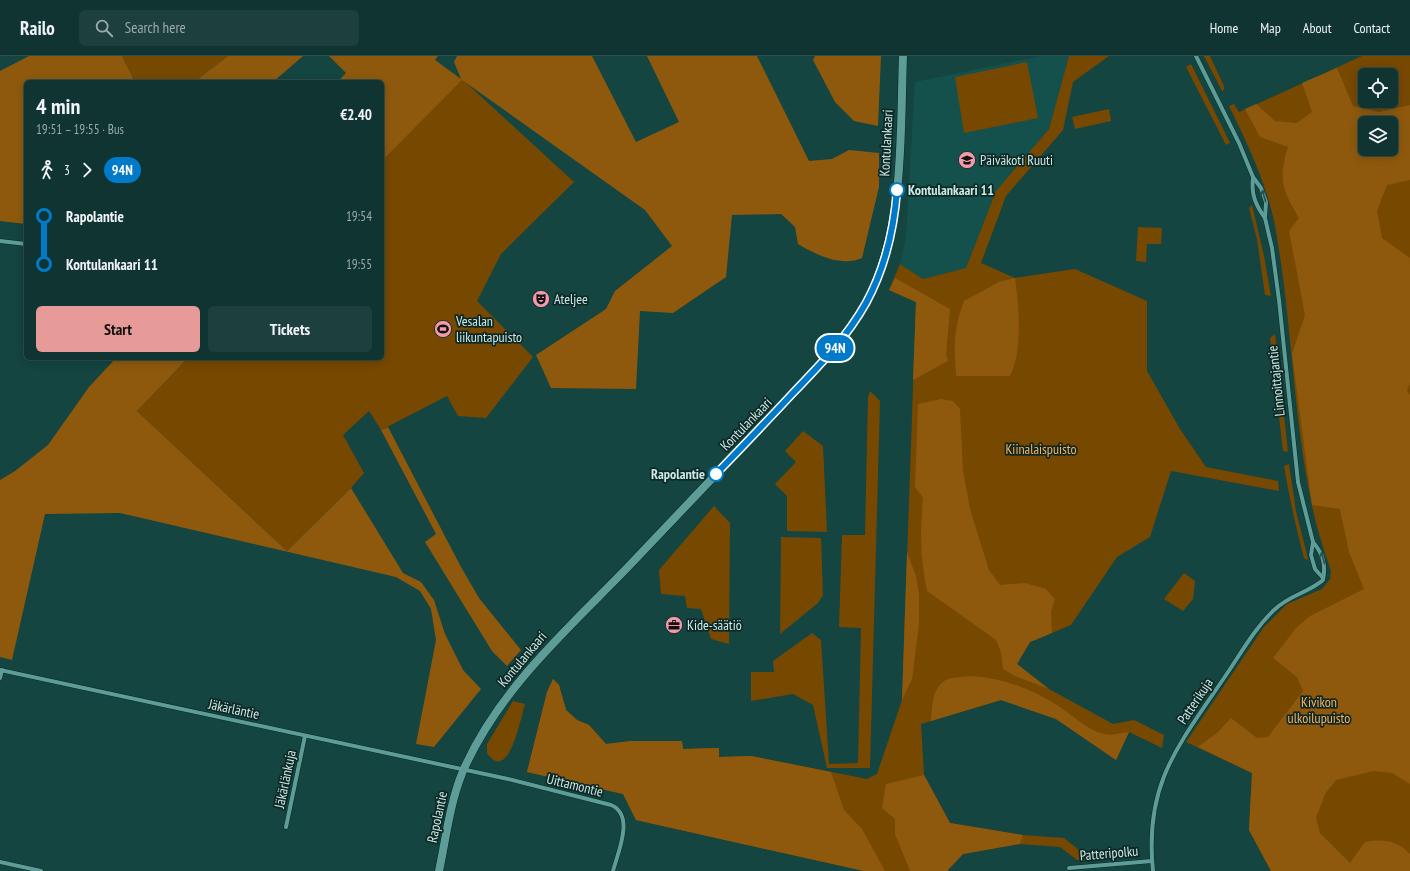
<!DOCTYPE html>
<html lang="en">
<head>
<meta charset="utf-8">
<style>
  :root { --surface:#0f3431; --page:#1d3f3d; --text:#f1f3f6; --muted:#9baaab; --line:#2f4f4d; --accent:#e69b98 }
  body { margin:0; font-family:"PT Sans Narrow",sans-serif; background:var(--page); color:var(--text); height:100vh; display:flex; flex-direction:column; font-size:15px; white-space:nowrap }
  * { box-sizing:border-box; margin:0 }
  p { font-size:13px; color:var(--muted) }
  .icon { flex:none; width:22px; height:22px; fill:none; stroke:currentColor; stroke-width:2; stroke-linecap:round; stroke-linejoin:round }
  .map { position:relative; flex:1; overflow:hidden }
  .drawer { position:absolute; left:24px; top:24px; width:360px; height:280px; display:flex; flex-direction:column; background:var(--surface); border-radius:6px; box-shadow:0 2px 10px #0003,0 0 0 1px var(--line) }
  .drawer>* { flex:none }
  .badge { padding:0 8px; border-radius:13px; font-size:14px; line-height:26px }
  .tools { position:absolute; left:1358px; top:12px; display:grid; gap:8px }
  .tools a { display:grid; place-items:center; width:40px; height:40px; border-radius:6px; background:var(--surface); box-shadow:0 2px 10px #0003,0 0 0 1px var(--line); font-size:20px }
  .map>.badge { position:absolute; translate:-50% -50%; box-shadow:0 0 0 2px #fff }
  .legs { display:flex; align-items:center; gap:6px; height:44px; padding:0 12px; font-size:13px }
  .legs p { margin-inline-start:auto }
  .headline { display:flex; align-items:center; justify-content:space-between; height:68px; padding:0 12px }
  h1 { font-size:22px; font-weight:600; line-height:30px }
  .action { display:flex; gap:8px; margin-top:auto; padding:8px 12px }
  .action a { flex:1; height:46px; border-radius:6px; background:var(--accent); color:#111; font-size:16px; font-weight:600; line-height:46px; text-align:center }
  .action a+a { background:var(--page); color:var(--text) }
  ul { padding:0 12px; list-style:none }
  li { display:flex; align-items:center; gap:14px; height:48px; font-size:15px }
  li i { display:grid; place-items:center; width:6px; height:100%; margin:0 5px; background:currentColor }
  li i::after { content:''; width:10px; height:10px; margin:-5px; border:3px solid; border-radius:50%; background:var(--surface) }
  li p { margin-inline-start:auto }
  li:first-child i { background:linear-gradient(#0000 50%,currentColor 0) }
  li:last-child i { background:linear-gradient(currentColor 50%,#0000 0) }
  header { display:flex; align-items:center; gap:24px; box-sizing:border-box; height:56px; padding:0 20px; background:var(--surface); border-bottom:1px solid var(--line) }
  header strong { font-size:19px }
  nav { display:flex; gap:22px; margin-inline-start:auto; font-size:14px }
  .search { width:280px; height:36px; background:var(--page); display:flex; align-items:center; gap:10px; box-sizing:border-box; padding:0 14px; border-radius:6px; color:var(--muted); font-size:15px }
  .map>svg:first-child { display:block }
  .built { fill:#14514c }
  .green { fill:#774800; fill-rule:evenodd }
  .forest { fill:#8e590c; fill-rule:evenodd }
  .lines { fill:none; stroke-linecap:round; stroke-linejoin:round }
  .street-casing { stroke:#062926; stroke-width:5 }
  .secondary-casing { stroke:#062926; stroke-width:9 }
  .street { stroke:#5e9d97; stroke-width:4 }
  .secondary { stroke:#5e9d97; stroke-width:8 }
  .oneway { stroke:#2a514e }
  .line-1-casing { stroke:#fff; stroke-width:9 }
  .line-1 { stroke:#007ac9; stroke-width:6 }
  .stop-1-dot { fill:#fff; stroke:#007ac9; stroke-width:2 }
  .labels { text-anchor:middle; dominant-baseline:central; stroke-width:3.5; stroke-linejoin:round; paint-order:stroke }
  .street-label { font-size:14px; fill:#cbeae6; stroke:#0e2826 }
  .poi-label { font-size:14px; fill:#cbeae6; stroke:#0e2826; text-anchor:start }
  .stop-label { font-size:14px; font-weight:bold; fill:#cbeae6; stroke:#0e2826; text-anchor:start }
  .park-label { font-size:14px; fill:#fbb15d; stroke:#0e2826 }
</style>
</head>
<body>
<header>
<strong>Railo</strong>
<div class="search"><svg class="icon" aria-label="search" viewBox="0 0 24 24"><circle cx="10" cy="10" r="6"/><path d="M15 15l6 6"/></svg>Search here</div>
<nav><a>Home</a><a>Map</a><a>About</a><a>Contact</a></nav>
</header>
<div class="map">
<svg width="1410" height="815" viewBox="0 0 1410 815">
  <rect width="100%" height="100%" fill="#144541"/>
  <polygon class="built" points="1041,0 1069,0 1049,73 996,135 966,212 923,223 900,208 906,180 915,26"/>
  <g class="green">
    <polygon points="122,0 228,0 194,26 135,26"/>
    <polygon points="1069,0 1109,0 1073,26 1063,74 1006,140 981,207 1015,222 1075,213 1147,245 1147,315 1180,373 1206,411 1278,425 1279,435 1171,415 1150,481 1117,501 1071,569 1030,586 1017,608 1049,633 1113,668 1134,664 1164,679 1162,692 1129,676 1116,704 1056,663 1001,644 921,668 924,719 950,767 1022,779 1064,782 1090,803 1077,804 1060,791 1019,788 963,798 947,815 864,815 636,764 623,738 527,716 547,636 553,623 559,629 566,654 577,664 589,669 606,688 631,685 682,685 683,693 719,692 719,701 751,700 867,723 877,718 902,644 916,246 889,234 900,208 923,223 966,212 996,135 1049,73"/>
    <polygon points="1204,0 1210,0 1224,30 1224,34 1222,35"/>
    <path d="M1362 0H1410V815H1271L1249 774 1252 717 1186 686 1264 571 1287 548 1322 533 1330 523 1331 515C1324 494 1316 471 1312 449 1292 355 1292 258 1274 165 1265 124 1247 87 1229 50L1234 48 1239 56ZM1365 19H1391V45H1365ZM1365 67H1391V93H1365Z"/>
    <polygon points="1027,6 1038,62 964,77 955,21"/>
    <polygon points="1191,8 1230,87 1226,89 1186,11"/>
    <polygon points="462,23 574,126 501,198 477,245 533,301 486,362 458,360 447,340 381,374 369,355 343,379 364,417 351,432 287,495 137,355 188,302 382,302 382,105"/>
    <polygon points="1109,53 1111,65 1075,73 1072,61"/>
    <polygon points="1252,149 1264,200 1271,240 1265,239 1257,183 1249,152"/>
    <polygon points="1138,171 1162,172 1161,188 1147,188 1146,206 1136,205"/>
    <polygon points="1275,278 1288,396 1283,395 1270,282"/>
    <polygon points="870,335 880,345 870,712 827,712 813,649 793,638 751,645 751,616 774,616 773,605 812,577 821,584 829,708 858,707 861,572 839,571 842,479 865,479 868,341"/>
    <polygon points="803,375 823,390 827,476 787,475 787,440 775,428 796,406 785,395"/>
    <path d="M1289 408 1296 455 1308 503 1307 504 1304 502C1296 471 1289 441 1284 410Z"/>
    <polygon points="714,450 730,467 729,588 711,583 701,553 687,552 685,540 661,538 659,514"/>
    <polygon points="781,481 821,482 823,539 818,547 780,578"/>
    <polygon points="1184,517 1195,525 1193,543 1183,555 1164,543"/>
    <path d="M513 645 525 648C521 660 509 729 487 697V688Z"/>
  </g>
  <g class="forest">
    <polygon points="29,0 122,0 135,26 26,26 26,168 0,165 0,15"/>
    <polygon points="228,0 303,0 273,26 194,26"/>
    <path d="M329 0H438L435 4 461 23 454 6 457 0H592L636 86 679 66 647 0H757L809 105 832 103 849 94 879 97V131L862 202C841 211 816 199 798 188L795 171 781 158 732 159 726 221 673 257 640 255 636 333 551 332 536 299 606 253 615 235 672 190 645 154 462 24 382 105V26H337L346 17Z"/>
    <polygon points="815,0 881,0 878,70 854,65 835,46 813,4"/>
    <path d="M1337 12 1353 50 1379 56 1410 49V124L1387 129 1377 155 1382 182 1410 202V327L1407 335 1410 339V728L1392 717 1374 715 1336 724 1325 738 1316 762 1320 777 1350 807 1365 786C1383 783 1397 784 1410 798V815H1271L1249 774 1252 717 1198 691 1218 676 1231 662 1257 682 1268 681 1303 635 1297 621 1273 602 1296 572 1310 560 1364 533 1349 496 1340 453 1312 449 1292 298 1305 259 1289 175 1299 162C1282 133 1278 124 1288 91L1260 81 1245 53 1256 48 1275 65 1297 67 1312 56 1302 27ZM1365 67H1391V93H1365Z"/>
    <polygon points="895,222 950,253 946,299 948,305 913,324 916,246 889,234"/>
    <path d="M1015 222C1019 252 1023 293 1010 320H956C954 290 953 274 964 245L999 226Z"/>
    <polygon points="116,302 188,302 137,355 287,495 351,432 403,517 421,526 434,544 445,578 463,614 481,633 434,691 416,688 436,584 431,553 420,535 396,521 120,457 45,458 12,604 0,601 0,424 15,415 48,389 89,331"/>
    <path d="M941 343 953 345 960 353 963 414 970 453 989 514 1000 529 1025 527 1046 533 1055 543 1051 556 1052 577 1030 586 1017 608 1049 633 1015 620 1003 613 1001 596 996 584 927 535C920 500 920 477 923 442L915 431 918 348Z"/>
    <polygon points="388,371 461,511 479,542 521,594 507,610 492,595 425,486 436,478 381,374"/>
    <polygon points="907,496 916,520 919,538 919,569 912,623 902,644"/>
    <path d="M971 620C1003 622 1033 633 1060 651 1073 660 1089 675 1104 678 1111 680 1121 677 1129 676L1116 704 1056 663 1001 644 931 665C932 651 932 629 948 623 955 621 964 621 971 620Z"/>
    <polygon points="553,623 559,629 566,654 577,664 589,669 606,688 631,685 682,685 683,693 719,692 719,701 751,700 831,716 844,754 862,773 885,815 864,815 636,764 623,738 527,716 547,636"/>
    <polygon points="924,719 950,767 1023,779 1020,788 963,798 947,815 910,815 895,778 895,763 882,752 886,728"/>
  </g>
  <g class="lines">
    <defs>
      <g id="street">
        <polyline points="1196,0 1239,87 1253,121 1261,132 1266,146 1265,162 1272,192 1279,244 1298,426 1313,486 1311,499 1315,513 1323,522"/>
        <path d="M1253 121C1251 138 1255 148 1265 162"/>
        <polyline points="0,185 26,188"/>
        <path d="M0 614 508 723 611 749C635 759 618 796 613 815"/>
        <polyline points="0,622 2,614"/>
        <polyline points="286,771 305,680"/>
        <polyline points="0,806 41,815"/>
        <polyline points="1069,812 1152,805"/>
        <path d="M1153 815C1144 728 1178 690 1224 622 1240 599 1254 573 1274 554 1289 539 1310 536 1323 524 1326 508 1323 498 1313 486"/>
      </g>
      <path id="secondary" d="M439 815C446 782 450 746 463 715 499 633 567 574 627 512 691 445 755 377 819 310 836 290 853 270 866 247 905 175 900 80 903 0"/>
    </defs>
    <use href="#street" class="street-casing"/>
    <use href="#secondary" class="secondary-casing"/>
    <use href="#street" class="street"/>
    <use href="#secondary" class="secondary"/>
  </g>
  <defs><path id="oneway-shaft" d="M-6 0H5M1.5-3L5.5 0L1.5 3" fill="none" stroke-width="1.6" stroke-linecap="round" stroke-linejoin="round"/></defs>
  <g class="oneway">
    <use href="#oneway-shaft" transform="translate(1264 140) rotate(-106)"/>
    <use href="#oneway-shaft" transform="translate(1323 502) rotate(-106)"/>
  </g>
  <g class="lines">
    <defs>
      <path id="line-1" d="M716 418C742 391 768 364 793 337 820 309 847 281 866 247 885 212 894 173 897 134"/>
    </defs>
    <use href="#line-1" class="line-1-casing"/>
    <use href="#line-1" class="line-1"/>
  </g>
  <defs>
    <symbol id="school-disc" viewBox="-11 -11 22 22"><circle r="9.5" fill="#f39aaa" stroke="#0e2826"/><path d="M0-5L7-2L0 1L-7-2ZM-4 1L0 2.5L4 1V4Q0 6-4 4Z" fill="#111"/></symbol>
    <symbol id="theatre-disc" viewBox="-11 -11 22 22"><circle r="9.5" fill="#f39aaa" stroke="#0e2826"/><path d="M-5-5.5Q0-4 5-5.5V0Q5 5 0 6Q-5 5-5 0ZM-3.3-2.5H-1v1.5H-3.3ZM1-2.5H3.3v1.5H1ZM-2.8 1Q0 5.5 2.8 1Z" fill="#111"/></symbol>
    <symbol id="stadium-disc" viewBox="-11 -11 22 22"><circle r="9.5" fill="#f39aaa" stroke="#0e2826"/><path d="M0-5a6.5 5 0 1 0 0 10a6.5 5 0 1 0 0-10ZM-3.5-1.8h7v3.6h-7Z" fill="#111"/></symbol>
    <symbol id="office-disc" viewBox="-11 -11 22 22"><circle r="9.5" fill="#f39aaa" stroke="#0e2826"/><path d="M-6-3h4V-5.5h4V-3h4V5H-6ZM-1-4.5V-3h2v-1.5ZM-6 0V1H6V0Z" fill="#111"/></symbol>
  </defs>
  <g fill-rule="evenodd">
    <use href="#school-disc" x="957" y="94" width="20" height="20"/>
    <use href="#theatre-disc" x="531" y="233" width="20" height="20"/>
    <use href="#stadium-disc" x="433" y="263" width="20" height="20"/>
    <use href="#office-disc" x="664" y="559" width="20" height="20"/>
  </g>
  <g class="stop-1-dot">
    <circle cx="897" cy="134" r="7"/>
    <circle cx="716" cy="418" r="7"/>
  </g>
  <g class="labels">
    <g class="street-label">
      <text transform="translate(886 87) rotate(-87)">Kontulankaari</text>
      <text transform="translate(1276 325) rotate(-96)">Linnoittajantie</text>
      <text transform="translate(746 368) rotate(-46)">Kontulankaari</text>
      <text transform="translate(522 603) rotate(-50)">Kontulankaari</text>
      <text transform="translate(1195 645) rotate(-56)">Patterikuja</text>
      <text transform="translate(234 653) rotate(12)">Jäkärläntie</text>
      <text transform="translate(285 723) rotate(-78)">Jäkärlänkuja</text>
      <text transform="translate(575 729) rotate(14)">Uittamontie</text>
      <text transform="translate(437 761) rotate(-78)">Rapolantie</text>
      <text transform="translate(1109 797) rotate(-5)">Patteripolku</text>
    </g>
    <g class="poi-label">
      <text x="980" y="104">Päiväkoti Ruuti</text>
      <text x="554" y="243">Ateljee</text>
      <text x="456" y="265">Vesalan<tspan x="456" dy="16">liikuntapuisto</tspan></text>
      <text x="687" y="569">Kide-säätiö</text>
    </g>
    <g class="stop-label">
      <text x="908" y="134">Kontulankaari 11</text>
      <text x="705" y="418" text-anchor="end">Rapolantie</text>
    </g>
    <g class="park-label">
      <text x="1041" y="393">Kiinalaispuisto</text>
      <text x="1319" y="646">Kivikon<tspan x="1319" dy="16">ulkoilupuisto</tspan></text>
    </g>
  </g>
</svg>
<div class="tools">
<a><svg class="icon" aria-label="locate" viewBox="0 0 24 24"><circle cx="12" cy="12" r="6"/><path d="M12 2v4M12 18v4M2 12h4M18 12h4"/></svg></a>
<a><svg class="icon" aria-label="layers" viewBox="0 0 24 24"><path d="M12 4l9 5-9 5-9-5zM3 14l9 5 9-5"/></svg></a>
</div>
<b class="badge" style="left:835px;top:292px;background:#007ac9;color:#fff">94N</b>
<section class="drawer">
<div class="headline"><div><h1>4 min</h1><p>19:51 – 19:55 · Bus</p></div><b>€2.40</b></div>
<div class="legs"><svg class="icon" aria-label="walk" viewBox="0 0 24 24"><circle cx="13" cy="4" r="2"/><path d="M13 8l-2 6 4 7M11 14l-3 7M7 12l3-4h3l4 4"/></svg>3<svg class="icon" aria-label="forward" viewBox="0 0 24 24"><path d="M9 5l7 7-7 7"/></svg><b class="badge" style="background:#007ac9;color:#fff">94N</b></div>
<ul>
<li><i style="color:#007ac9"></i><b>Rapolantie</b><p>19:54</p></li>
<li><i style="color:#007ac9"></i><b>Kontulankaari 11</b><p>19:55</p></li>
</ul>
<div class="action"><a>Start</a><a>Tickets</a></div>
</section>
</div>
</body>
</html>
